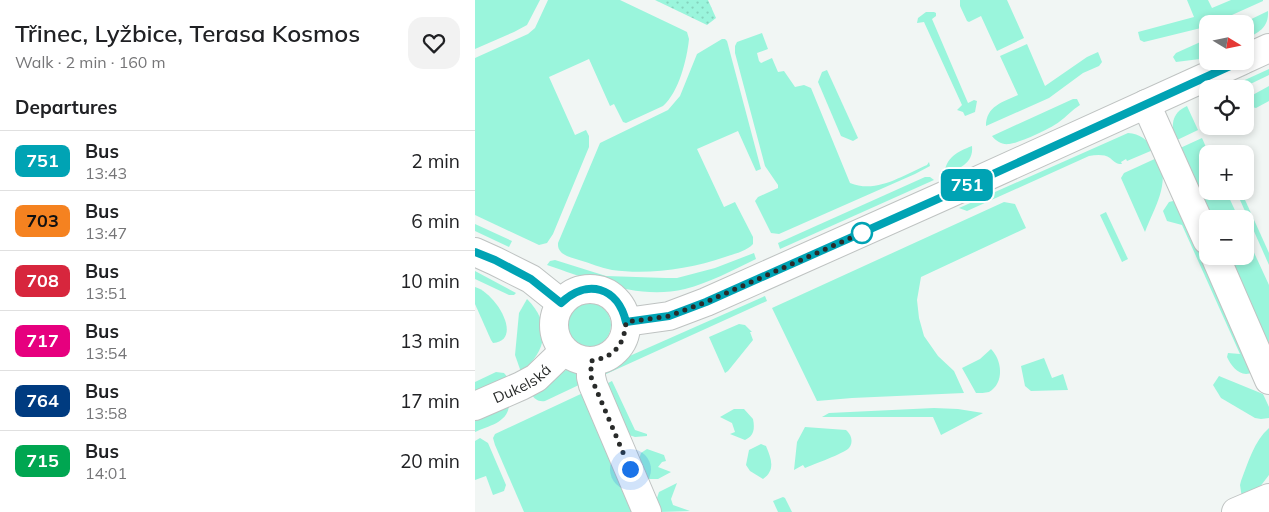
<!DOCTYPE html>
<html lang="en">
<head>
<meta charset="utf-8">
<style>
  :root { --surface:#fff; --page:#f2f2f2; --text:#202124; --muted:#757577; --line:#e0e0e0 }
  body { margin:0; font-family:Mulish,sans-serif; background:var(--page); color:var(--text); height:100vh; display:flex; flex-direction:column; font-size:19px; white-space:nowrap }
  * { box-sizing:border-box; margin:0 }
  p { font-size:16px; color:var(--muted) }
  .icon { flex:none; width:28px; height:28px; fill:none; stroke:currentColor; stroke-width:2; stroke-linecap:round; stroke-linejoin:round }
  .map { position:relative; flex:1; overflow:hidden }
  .side { display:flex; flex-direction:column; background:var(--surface); width:475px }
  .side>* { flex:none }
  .badge { padding:0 10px; border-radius:8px; font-size:18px; line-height:32px }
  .needle { width:32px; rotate:100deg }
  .fabs { position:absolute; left:724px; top:15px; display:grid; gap:10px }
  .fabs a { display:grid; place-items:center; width:55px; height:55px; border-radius:10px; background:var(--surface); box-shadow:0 2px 8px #0003; font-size:25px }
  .you { position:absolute; width:25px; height:25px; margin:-12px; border:4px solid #fff; border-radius:50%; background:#1a73e8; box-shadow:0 0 0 8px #1a73e833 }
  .map>.badge { position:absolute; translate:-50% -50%; box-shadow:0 0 0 2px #fff }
  h2 { padding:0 15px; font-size:19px; line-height:45px }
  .round { display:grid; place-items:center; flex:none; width:52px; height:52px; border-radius:15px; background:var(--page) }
  .summary { display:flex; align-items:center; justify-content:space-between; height:85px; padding:0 15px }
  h1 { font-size:24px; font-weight:600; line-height:38px }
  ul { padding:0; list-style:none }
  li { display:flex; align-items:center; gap:15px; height:60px; padding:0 15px; border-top:1px solid var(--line) }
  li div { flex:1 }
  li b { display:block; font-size:19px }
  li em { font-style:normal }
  li .badge { min-width:55px; font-weight:700; text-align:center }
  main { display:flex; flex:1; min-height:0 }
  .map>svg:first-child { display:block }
  .green { fill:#9af5dc }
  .park { fill:url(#park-dots) }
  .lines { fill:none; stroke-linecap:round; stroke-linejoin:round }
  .minor-casing { stroke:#bfc3c2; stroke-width:30 }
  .minor { stroke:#fff; stroke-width:28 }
  .line-casing { stroke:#fff; stroke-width:11 }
  .line { stroke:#00a3b4; stroke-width:8 }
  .walk { stroke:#292b2a; stroke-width:5; stroke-dasharray:0 9 }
  .stop-dot { fill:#fff; stroke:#00a3b4; stroke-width:2.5 }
  .labels { text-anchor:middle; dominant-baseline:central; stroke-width:5; stroke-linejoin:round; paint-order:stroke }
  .street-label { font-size:15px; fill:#292b2a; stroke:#f1f6f4 }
</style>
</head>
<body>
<main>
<section class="side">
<div class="summary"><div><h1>Třinec, Lyžbice, Terasa Kosmos</h1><p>Walk · 2 min · 160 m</p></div><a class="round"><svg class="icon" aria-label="heart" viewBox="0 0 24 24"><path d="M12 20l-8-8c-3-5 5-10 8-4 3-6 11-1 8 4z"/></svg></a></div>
<h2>Departures</h2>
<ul>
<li><span class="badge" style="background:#00a3b4;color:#fff">751</span><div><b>Bus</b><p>13:43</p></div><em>2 min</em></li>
<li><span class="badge" style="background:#f58220;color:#111">703</span><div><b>Bus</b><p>13:47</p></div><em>6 min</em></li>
<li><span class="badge" style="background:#d7263d;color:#fff">708</span><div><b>Bus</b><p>13:51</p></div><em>10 min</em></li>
<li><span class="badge" style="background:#e6007e;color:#fff">717</span><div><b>Bus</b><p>13:54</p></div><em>13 min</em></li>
<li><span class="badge" style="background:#003b80;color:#fff">764</span><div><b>Bus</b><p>13:58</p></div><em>17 min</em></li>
<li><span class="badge" style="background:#00a651;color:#fff">715</span><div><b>Bus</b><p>14:01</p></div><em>20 min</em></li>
</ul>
</section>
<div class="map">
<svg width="794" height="512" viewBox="0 0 794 512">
  <defs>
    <pattern id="park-dots" width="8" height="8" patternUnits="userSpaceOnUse" patternTransform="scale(1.25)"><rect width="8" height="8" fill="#9af5dc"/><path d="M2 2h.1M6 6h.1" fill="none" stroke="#85d2bd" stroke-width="1.8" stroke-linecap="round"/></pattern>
  </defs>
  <rect width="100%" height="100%" fill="#f1f6f4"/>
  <g class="green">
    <polygon points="0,0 65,0 52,25 39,32 0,49"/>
    <path d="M73 0H145L208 30 212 32 214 39C212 59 204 92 188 106L151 123 148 122 139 104 135 106 114 59 74 77 100 135 111 130 114 136V147L78 234 72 243 64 245 0 215V58L53 34 60 28Z"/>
    <polygon points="485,0 532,0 549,38 522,51 506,16 494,22 492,21 485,6"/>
    <polygon points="712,0 733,0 737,8 756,0 788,0 788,1 737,24 732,24 732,26 726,28 669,42 665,40 663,32 719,17"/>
    <path d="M793 11C794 28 783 33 770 39V24H766Z"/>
    <polygon points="451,12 459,12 461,13 461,16 457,19 493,103 499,100 502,101 500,112 490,116 488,112 482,110 487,105 449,22 442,23 443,18"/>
    <path d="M287 33 293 49 282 53 284 61 286 63 297 58 303 72 309 71 320 87 329 85 336 88 375 183C402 194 428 175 452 165L454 162 455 166 440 174 304 234 296 233 280 201 283 197 303 188V185L290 166 260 53V46L262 42Z"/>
    <path d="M247 39H250L252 41 286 169 281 171 263 131 222 149 249 207 260 202 278 237V244C272 251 259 254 250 257 215 269 174 275 137 270 126 268 115 263 104 260 95 257 82 255 83 243L125 143 193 110 205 96 222 54Z"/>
    <polygon points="732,39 732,56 725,59 701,62 698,57 701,53"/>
    <path d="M552 44 570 86 612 57 623 52 627 62 624 66 608 73 574 98 511 126C511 106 528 102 543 95L525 56Z"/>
    <polygon points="794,69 794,75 765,89 750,89"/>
    <polygon points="352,70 383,138 378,141 366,136 343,82 347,72"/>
    <polygon points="794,86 794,101 781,108 777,107 773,102 774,97"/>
    <path d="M598 99H602L605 105C597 110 591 117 584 122 577 128 542 144 534 144 527 145 521 141 517 136Z"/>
    <path d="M712 106 723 130 700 141C696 126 696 113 712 106Z"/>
    <path d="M653 133C665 134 672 139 678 150L652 161 651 159 646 162 647 164C641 164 640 162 635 158 629 154 621 155 614 156L492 211 484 208Z"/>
    <polygon points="727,138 734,154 732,154 732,191 751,191 764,219 734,219 703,149"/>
    <path d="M497 146C499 164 483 169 469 175 471 157 482 152 497 146Z"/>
    <path d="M684 157C695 185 680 206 670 232L646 178 649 173Z"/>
    <polygon points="450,177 455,177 459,180 305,249 303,243"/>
    <polygon points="761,191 766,191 794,253 794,265"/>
    <path d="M698 201H700L705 208 769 350 778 372C766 379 756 366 752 357L753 353 765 354 707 225 692 221 688 211 694 202Z"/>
    <polygon points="529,202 540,204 551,228 446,277 442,300 444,318 449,336 463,356 479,371 489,393 377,398 342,401 297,308"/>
    <polygon points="631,212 653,259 647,262 625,215"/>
    <polygon points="0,224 37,241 34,247 0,231"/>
    <polygon points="770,233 794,285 794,351 751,256 770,256"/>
    <path d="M279 253 281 259C258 270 234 283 210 289 163 300 116 280 72 265L75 261 80 260 131 276 191 278H202L240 268Z"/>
    <polygon points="0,271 41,293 39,295 34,295 0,279"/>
    <path d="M0 287C21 293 49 340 18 343L16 340 0 304Z"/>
    <polygon points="290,296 292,301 129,375 132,368 141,362"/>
    <path d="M52 299C76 323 73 351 46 372L40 355 44 313Z"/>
    <circle cx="114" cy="325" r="22"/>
    <polygon points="264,324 270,325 277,332 275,332 278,340 253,371 250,373 234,337"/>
    <path d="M516 349C527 360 530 383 514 392 510 393 505 393 501 393L487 368 505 359Z"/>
    <polygon points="569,358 577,378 588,374 593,390 556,391 550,386 546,366"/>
    <path d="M91 370 100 371 106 384 70 401C63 402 59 399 56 393Z"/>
    <polygon points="21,372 29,373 34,379 0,395 0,382"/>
    <polygon points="744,376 788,394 794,407 794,418 786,419 780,418 746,398 738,385"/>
    <polygon points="137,381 160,430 172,434 172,436 160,437 151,434 127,386"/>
    <polygon points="110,392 163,512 49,512 20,445 18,438 20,434"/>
    <path d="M34 406C32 423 13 426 0 432V417Z"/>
    <polygon points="459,408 483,409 508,413 466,435 458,417 347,417 354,413"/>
    <path d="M259 409H269L278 419C280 429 279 436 270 440L255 434 260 432 257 423 245 417Z"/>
    <path d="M330 427 371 430C376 434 379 442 374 448 368 454 339 464 330 468L328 465 319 470 322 442Z"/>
    <path d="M794 428V475L784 488 767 498 765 485 766 481C773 463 779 441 794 428Z"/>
    <polygon points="5,438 13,443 31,485 29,491 18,495 11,476 0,480 0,441"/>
    <path d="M286 444 291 446C296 458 301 470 288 479L275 471 271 465 274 450Z"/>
    <polygon points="172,449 189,455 191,461 187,462 183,467 196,472 183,479 172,479 163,462 166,453"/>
    <polygon points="202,483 196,499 198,505 215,511 184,512 181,501 184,492"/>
    <polygon points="308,497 310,498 317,512 303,512 298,501"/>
  </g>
  <polygon class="park" points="180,0 233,0 241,18 232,25"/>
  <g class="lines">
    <defs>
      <g id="minor">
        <polyline points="770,59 794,48"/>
        <polyline points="671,104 732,240"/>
        <polyline points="0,252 20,261 56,279 86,303"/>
        <polyline points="740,256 794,380"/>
        <circle cx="115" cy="325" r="36"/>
        <polyline points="151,322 194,316 231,302 473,194 766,61"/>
        <polyline points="116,361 116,377 118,385 172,512"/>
        <path id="s1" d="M0 406 46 386 61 378 89 351"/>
        <polyline points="761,512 794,498"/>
      </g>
    </defs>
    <use href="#minor" class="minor-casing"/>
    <use href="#minor" class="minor"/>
  </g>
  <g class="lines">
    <defs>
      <path id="line" d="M0 252 20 260 56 279 86 303C112 278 143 287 151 322L194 316 231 302 474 194 766 61"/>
    </defs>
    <use href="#line" class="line-casing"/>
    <use href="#line" class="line"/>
    <path class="walk" d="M155 469 116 377V361C139 357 149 346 151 322L194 316 231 302 387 233"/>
  </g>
  <circle class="stop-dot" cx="387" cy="233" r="10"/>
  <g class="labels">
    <g class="street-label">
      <text stroke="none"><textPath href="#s1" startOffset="52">Dukelská</textPath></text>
    </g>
  </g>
</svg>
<div class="fabs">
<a><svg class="needle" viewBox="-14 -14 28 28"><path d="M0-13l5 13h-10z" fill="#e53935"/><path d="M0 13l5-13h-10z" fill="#757577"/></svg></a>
<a><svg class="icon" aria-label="locate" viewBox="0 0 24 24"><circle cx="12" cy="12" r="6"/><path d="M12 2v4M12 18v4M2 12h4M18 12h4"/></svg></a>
<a>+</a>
<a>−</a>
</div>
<div class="you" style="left:155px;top:469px"></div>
<b class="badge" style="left:492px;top:185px;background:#00a3b4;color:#fff">751</b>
</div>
</main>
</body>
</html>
